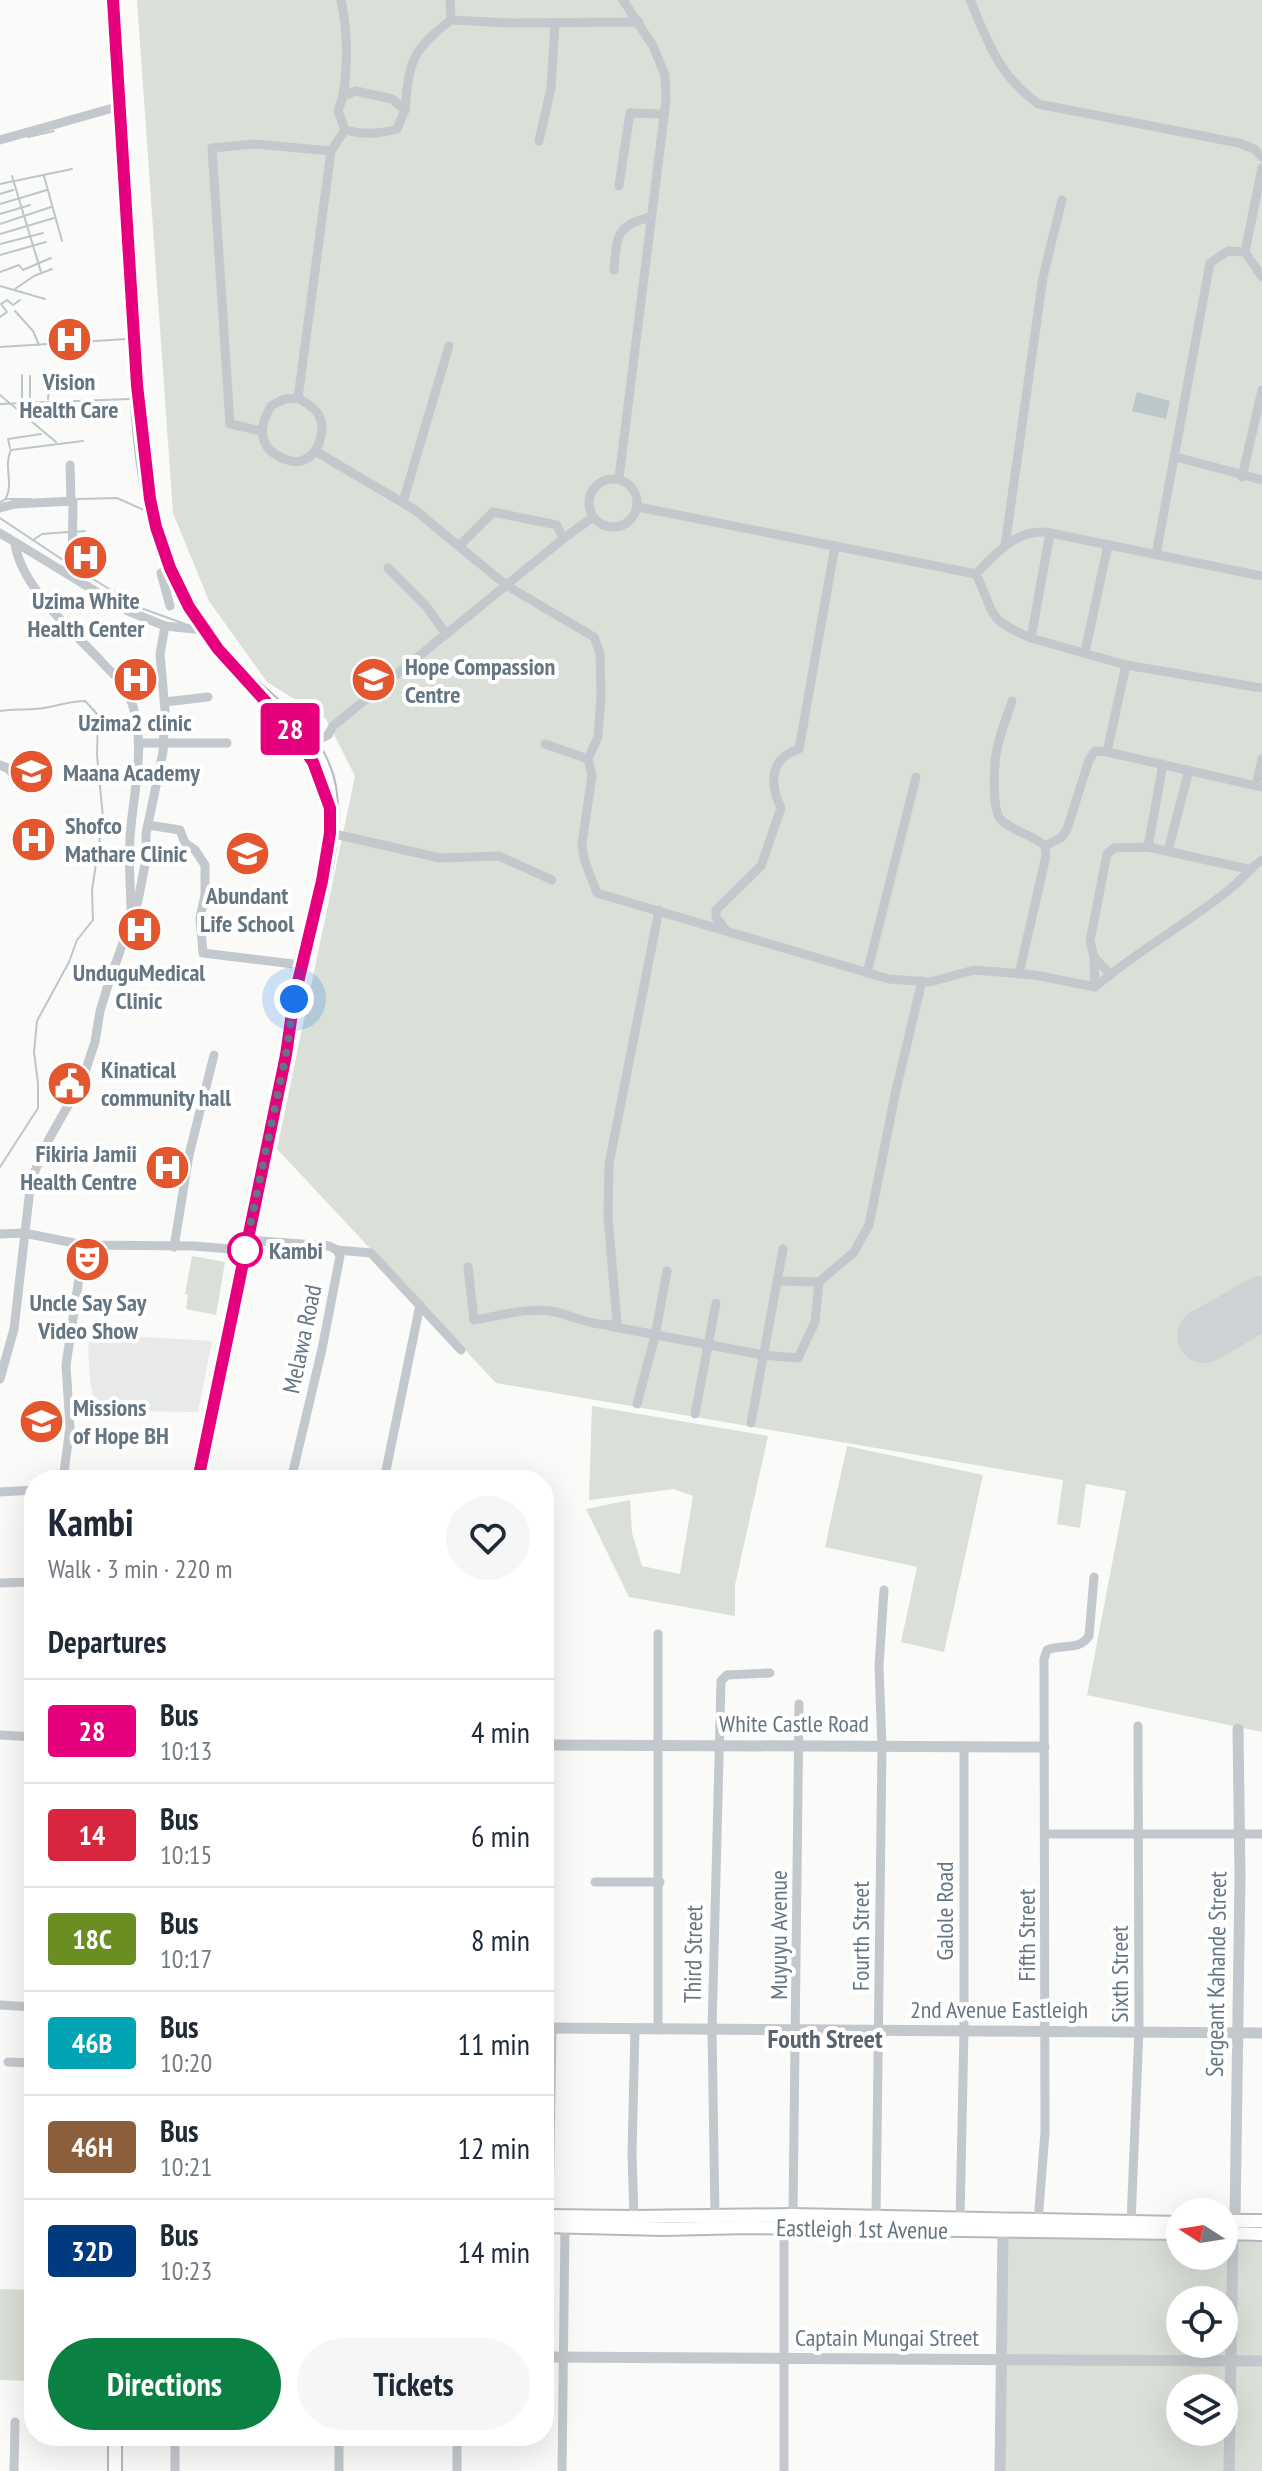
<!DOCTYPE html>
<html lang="en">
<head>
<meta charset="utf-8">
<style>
  :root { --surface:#fff; --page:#f6f6f7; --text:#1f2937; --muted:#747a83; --line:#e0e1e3; --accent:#0b8043 }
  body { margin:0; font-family:"PT Sans Narrow",sans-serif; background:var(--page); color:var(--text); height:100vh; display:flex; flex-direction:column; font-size:30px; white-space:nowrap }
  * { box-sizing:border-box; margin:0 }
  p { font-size:26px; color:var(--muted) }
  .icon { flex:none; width:44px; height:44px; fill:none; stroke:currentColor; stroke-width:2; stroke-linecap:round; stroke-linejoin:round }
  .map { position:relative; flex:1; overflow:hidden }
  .sheet { position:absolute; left:24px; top:1470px; width:530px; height:976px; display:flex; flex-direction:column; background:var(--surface); border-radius:32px; box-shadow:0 8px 32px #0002 }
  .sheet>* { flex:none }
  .badge { padding:0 16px; border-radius:6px; font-size:28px; line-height:52px }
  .needle { width:52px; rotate:282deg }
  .tools { position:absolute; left:1166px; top:2198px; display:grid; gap:16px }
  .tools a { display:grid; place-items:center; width:72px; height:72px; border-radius:50%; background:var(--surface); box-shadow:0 8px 32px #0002; font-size:40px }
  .you { position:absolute; width:40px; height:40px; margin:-20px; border:6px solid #fff; border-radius:50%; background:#1a73e8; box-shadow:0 0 0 12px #1a73e833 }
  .map>.badge { position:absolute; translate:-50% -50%; box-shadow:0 0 0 4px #fff }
  h2 { padding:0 24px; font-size:30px; line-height:72px }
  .round { display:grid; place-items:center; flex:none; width:84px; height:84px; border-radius:42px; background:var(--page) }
  .overview { display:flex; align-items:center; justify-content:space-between; height:136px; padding:0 24px }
  h1 { font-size:38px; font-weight:800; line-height:60px }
  .cta { display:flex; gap:16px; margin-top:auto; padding:16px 24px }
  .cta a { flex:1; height:92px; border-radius:48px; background:var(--accent); color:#fff; font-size:32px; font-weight:800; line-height:92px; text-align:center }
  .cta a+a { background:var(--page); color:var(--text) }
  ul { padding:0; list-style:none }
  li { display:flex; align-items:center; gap:24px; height:104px; padding:0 24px; border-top:2px solid var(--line) }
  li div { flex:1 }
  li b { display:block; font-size:30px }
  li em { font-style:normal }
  li .badge { min-width:88px; font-weight:700; text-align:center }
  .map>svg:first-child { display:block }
  .built { fill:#e8e9e9 }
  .green { fill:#dadfd7; fill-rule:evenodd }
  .water { fill:#bbc7cb }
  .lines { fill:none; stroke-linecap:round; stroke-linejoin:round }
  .stream { stroke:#bbc7cb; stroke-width:2 }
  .runway { stroke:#ced2d4; stroke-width:54 }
  .secondary-casing { stroke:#b3babf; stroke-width:16 }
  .minor { stroke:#c3c8cc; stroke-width:9 }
  .tertiary { stroke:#c3c8cc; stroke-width:11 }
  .secondary { stroke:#fff; stroke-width:12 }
  .line-casing { stroke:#fff; stroke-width:18 }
  .line { stroke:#e6007e; stroke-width:12 }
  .walk { stroke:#657683; stroke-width:8; stroke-dasharray:0 14.4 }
  .stop-dot { fill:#fff; stroke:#e6007e; stroke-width:4 }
  .labels { text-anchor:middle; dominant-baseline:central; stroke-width:8; stroke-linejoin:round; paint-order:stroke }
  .poi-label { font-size:24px; font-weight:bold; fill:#657683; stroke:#fff }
  .stop-label { font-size:24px; font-weight:bold; fill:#657683; stroke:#fff; text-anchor:start }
  .street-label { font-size:24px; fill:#657683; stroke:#fff }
  .neighbourhood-label { font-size:26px; font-weight:bold; fill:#57646e; stroke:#fff }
</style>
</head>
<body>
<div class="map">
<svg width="1262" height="2471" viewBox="0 0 1262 2471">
  <rect width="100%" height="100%" fill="#fafaf8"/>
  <polygon class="built" points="93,1329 114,1335 212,1341 198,1412 101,1411 94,1404 90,1380 88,1348"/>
  <g class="green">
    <polygon points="137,0 1262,0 1262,1732 1087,1695 1126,1491 1086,1484 1080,1528 1057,1524 1063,1480 496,1383 277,1149 355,776 326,719 267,682 209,601 173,513"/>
    <polygon points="192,1256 225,1262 216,1315 186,1309 188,1295 185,1294"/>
    <polygon points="592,1406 768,1436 735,1585 735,1616 629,1597 586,1509 630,1500 632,1533 642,1566 680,1574 693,1496 674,1489 589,1500"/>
    <polygon points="847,1446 983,1475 944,1652 901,1642 917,1567 825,1547"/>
    <path d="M1003 2232 1180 2233V2256H1224V2234H1262V2471H1000ZM1180 2300H1224V2344H1180ZM1180 2388H1224V2432H1180Z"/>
    <polygon points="0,2289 34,2290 34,2381 0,2380"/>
  </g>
  <polygon class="water" points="1137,392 1170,401 1166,419 1132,411"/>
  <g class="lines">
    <g class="stream">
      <polyline points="28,137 54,131"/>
      <polyline points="12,176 41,272"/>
      <polyline points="44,176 62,241"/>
      <polyline points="0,184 72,169"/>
      <polyline points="0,194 13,190"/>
      <polyline points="0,204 47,190"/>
      <polyline points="0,214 30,205"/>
      <polyline points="0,224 51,207"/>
      <polyline points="0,234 54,218"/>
      <polyline points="0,244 43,233"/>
      <polyline points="0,255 46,242"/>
      <polyline points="0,272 19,265 23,270 51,258"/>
      <polyline points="0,286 45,299"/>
      <polyline points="15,289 34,276 52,269"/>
      <polyline points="15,311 33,331 39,345"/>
      <polyline points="0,317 7,312 1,304 7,300 13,305 20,300"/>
      <polyline points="0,347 127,339"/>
      <polyline points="0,395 56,442"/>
      <polyline points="48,399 50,377"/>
      <polyline points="22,402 22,375"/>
      <polyline points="30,402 30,376"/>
      <polyline points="0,404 129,399"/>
      <polyline points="10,448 8,439 41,434"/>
      <path d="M6 498C14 483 3 466 11 450L83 441"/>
      <polyline points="78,499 117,498 146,511"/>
      <polyline points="0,502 6,499 31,499"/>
      <polyline points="0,518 69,564"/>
      <polyline points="74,532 85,531"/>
      <polyline points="33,540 42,534 68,532"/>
      <polyline points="77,569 138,607 185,624"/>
      <path d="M0 711C12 709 22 710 33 709 49 709 67 701 85 701L98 715 97 755 103 818 92 890 93 920 77 940 69 962 37 1021 34 1052 38 1083V1108L0 1167"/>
    </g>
    <polyline class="runway" points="1204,1336 1262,1303"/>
    <defs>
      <g id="secondary">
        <path d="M113 0C119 97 126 193 132 290 137 365 136 452 156 524 170 577 194 621 229 662 265 703 318 729 329 787 339 842 314 912 301 965 294 995 290 1025 286 1055L198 1480"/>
        <polyline points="286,724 316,768"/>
        <polyline points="544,2216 634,2217 793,2215 1180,2223"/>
        <polyline points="1224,2221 1262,2221"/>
        <polyline points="544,2226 663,2229 748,2227 1180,2233"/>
        <polyline points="1224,2233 1262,2234"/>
        <polyline points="115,2471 115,2436"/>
      </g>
    </defs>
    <use href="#secondary" class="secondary-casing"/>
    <g class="minor">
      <path d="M341 0C348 32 348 63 343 96"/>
      <path d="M970 0C989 44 998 74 1038 104L1239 143 1254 149 1262 157"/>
      <polyline points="451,20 511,23 639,22"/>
      <path d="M356 91 392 99 405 110 397 129C378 134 363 135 345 130L338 111 343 96Z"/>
      <path d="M405 110C409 63 411 50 451 20L450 0"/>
      <polyline points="0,140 120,106"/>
      <polyline points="539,141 551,88 555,23"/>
      <polyline points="331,151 345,130"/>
      <polyline points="1262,168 1245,252 1262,277"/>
      <polyline points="619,186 630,113 664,114"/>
      <path d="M614 270C617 237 615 225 651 217"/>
      <path d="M298 398C306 403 313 406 318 414 327 429 319 456 301 461 295 463 287 460 282 458 258 447 258 427 271 406L284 399Z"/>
      <polyline points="261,431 230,424 212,148 254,144 331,151 298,398"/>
      <path d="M315 451 415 510 506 585 594 637 600 653 601 696 598 737 588 759 592 776 582 844 584 859 597 893 889 979 930 982 974 970 1035 975 1095 987C1136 952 1183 926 1225 893 1239 883 1248 869 1262 860"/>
      <polyline points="1176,457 1262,480"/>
      <polyline points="70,465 71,502"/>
      <polyline points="1242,477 1262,390"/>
      <polyline points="619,478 666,100 665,75 653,46 623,0"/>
      <circle cx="613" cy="503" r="24"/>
      <polyline points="403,502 449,346"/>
      <path d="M638 507 976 574C995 554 1020 526 1050 533L1031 638C985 619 995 613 976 574"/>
      <polyline points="0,508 15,504 73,501 72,576"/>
      <polyline points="0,533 128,611 165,626 204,630"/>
      <polyline points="1050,533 1262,576"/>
      <path d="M15 543C20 585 71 630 100 660 109 671 122 680 128 693 149 739 133 790 130 838 128 863 131 888 131 912"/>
      <polyline points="460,545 493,512 557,525 563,539"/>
      <polyline points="1005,546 1043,277 1062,200"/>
      <polyline points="1156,555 1210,263 1228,251 1245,252"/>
      <polyline points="388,568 426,606 446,634"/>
      <polyline points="170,606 161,573 170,568"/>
      <polyline points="1031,638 1126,665 1262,688"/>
      <polyline points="1085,652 1108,545"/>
      <path d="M1012 701C1007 717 1000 733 997 749 994 763 991 812 1002 821 1015 832 1033 835 1045 846L1046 856 1019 974"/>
      <polyline points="165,702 208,697"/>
      <polyline points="138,743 227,743"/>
      <polyline points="312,743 328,735 333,726 563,539 593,517"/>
      <polyline points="545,744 588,759"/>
      <polyline points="1107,752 1126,665"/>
      <polyline points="0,765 7,768 28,788"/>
      <polyline points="1256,785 1262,759"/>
      <polyline points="148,825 180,830 185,843 195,850 205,865 205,895 200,918 203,953 302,965"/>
      <polyline points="330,833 440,858 499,856 552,880"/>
      <polyline points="1045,846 1062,837 1067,829 1089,760 1095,751 1107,752 1262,787"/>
      <polyline points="1148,847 1163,764"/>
      <polyline points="1168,851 1189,770"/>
      <path d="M725 929 716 917V910L761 866 781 808C769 783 770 758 799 749L835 546"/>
      <polyline points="1094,957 1095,987"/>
      <polyline points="867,973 916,777"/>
      <polyline points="1110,974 1094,957 1090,941 1107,854 1114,848 1148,847 1248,869"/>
      <polyline points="0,1234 24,1233 84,1245 193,1246 245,1250"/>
      <polyline points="247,1240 329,1246 337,1250 340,1256 322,1349 291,1480"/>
      <polyline points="174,1247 189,1155 214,1055"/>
      <polyline points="337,1250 371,1253 461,1350"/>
      <path d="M468 1267 474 1320C499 1316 530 1306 555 1312 574 1316 598 1329 617 1323L608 1216 609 1164 659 910"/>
      <polyline points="778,1281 819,1282 854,1252 869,1225 896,1090 922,981"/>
      <polyline points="609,1326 763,1355 798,1358 815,1322 819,1282"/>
      <polyline points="0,1379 14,1329 31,1180 49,1139 82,1081 95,1042 100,1011 109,982 138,901 146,859 146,834 163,752 165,710 160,654 165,626"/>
      <polyline points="637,1404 655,1336 667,1271"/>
      <polyline points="695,1414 716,1303"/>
      <polyline points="751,1423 783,1249"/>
      <polyline points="63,1480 70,1427 66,1365 84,1245"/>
      <polyline points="384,1480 420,1305"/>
      <polyline points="0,1492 34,1490"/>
      <polyline points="0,1583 34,1582"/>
      <polyline points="658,1634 658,2030"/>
      <polyline points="0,1735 34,1737"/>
      <polyline points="1046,1834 1262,1834"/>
      <polyline points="34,1872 34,1984"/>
      <polyline points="595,1882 660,1882"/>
      <polyline points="0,2005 34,2007"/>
      <polyline points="8,2062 31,2063 34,2047"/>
      <polyline points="793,2215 799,1704"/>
      <polyline points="549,2216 552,2029"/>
      <polyline points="715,2216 712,2030 721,1681 727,1675 770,1673"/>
      <polyline points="634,2217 632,2154 635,2029"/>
      <polyline points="876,2218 882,1746 879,1666 884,1590"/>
      <polyline points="960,2219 964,2031 964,1747"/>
      <path d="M1038 2222 1045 2132 1044 1659 1047 1650C1063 1643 1078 1652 1089 1636L1094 1577"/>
      <polyline points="1131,2222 1139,2030 1138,1726"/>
      <polyline points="175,2436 175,2471"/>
      <polyline points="14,2471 15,2422"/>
      <polyline points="339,2471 339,2436"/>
      <polyline points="457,2471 457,2436"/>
      <polyline points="562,2471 565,2226"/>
      <polyline points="784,2471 784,2227"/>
    </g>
    <g class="tertiary">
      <polyline points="544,1745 1044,1747"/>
      <polyline points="544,2028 1262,2033"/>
      <polyline points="1235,2220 1240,1877 1238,1729"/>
      <polyline points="544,2357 1262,2361"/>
      <polyline points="1000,2471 1003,2232"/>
      <polyline points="1229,2471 1233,2234"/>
    </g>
    <use href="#secondary" class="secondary"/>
  </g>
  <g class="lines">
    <defs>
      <polyline id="line" points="113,0 137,385 150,499 156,527 170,568 189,607 218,649 289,727 313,762 330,808 330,833 322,881 294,999 286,1055 198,1480"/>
    </defs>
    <use href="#line" class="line-casing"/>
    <use href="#line" class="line"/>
    <polyline class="walk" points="245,1250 286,1055 294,999"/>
  </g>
  <defs>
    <symbol id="hospital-disc" viewBox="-11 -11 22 22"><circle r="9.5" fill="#e4572e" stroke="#fff"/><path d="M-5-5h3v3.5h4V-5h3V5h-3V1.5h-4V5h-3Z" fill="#fff"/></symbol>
    <symbol id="school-disc" viewBox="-11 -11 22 22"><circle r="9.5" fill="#e4572e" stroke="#fff"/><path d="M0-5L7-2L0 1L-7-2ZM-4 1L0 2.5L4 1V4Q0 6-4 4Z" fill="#fff"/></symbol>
    <symbol id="civic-disc" viewBox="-11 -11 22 22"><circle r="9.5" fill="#e4572e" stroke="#fff"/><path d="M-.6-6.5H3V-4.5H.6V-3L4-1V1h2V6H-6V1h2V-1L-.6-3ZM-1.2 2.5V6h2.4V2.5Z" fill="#fff"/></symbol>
    <symbol id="theatre-disc" viewBox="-11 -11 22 22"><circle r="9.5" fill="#e4572e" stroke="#fff"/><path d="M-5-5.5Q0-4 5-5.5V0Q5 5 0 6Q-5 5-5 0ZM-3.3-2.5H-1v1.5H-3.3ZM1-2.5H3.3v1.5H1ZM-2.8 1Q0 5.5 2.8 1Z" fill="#fff"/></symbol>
  </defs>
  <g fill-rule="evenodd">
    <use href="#hospital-disc" x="44" y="314" width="51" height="51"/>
    <use href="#hospital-disc" x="60" y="532" width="51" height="51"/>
    <use href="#hospital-disc" x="110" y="654" width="51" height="51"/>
    <use href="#school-disc" x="348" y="654" width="51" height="51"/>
    <use href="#school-disc" x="6" y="746" width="51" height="51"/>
    <use href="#hospital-disc" x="8" y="814" width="51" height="51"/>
    <use href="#school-disc" x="222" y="828" width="51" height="51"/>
    <use href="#hospital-disc" x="114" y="904" width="51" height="51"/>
    <use href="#civic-disc" x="44" y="1058" width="51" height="51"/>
    <use href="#hospital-disc" x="142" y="1142" width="51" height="51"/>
    <use href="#theatre-disc" x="62" y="1234" width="51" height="51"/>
    <use href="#school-disc" x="16" y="1396" width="51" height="51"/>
  </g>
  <circle class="stop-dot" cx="245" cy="1250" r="16"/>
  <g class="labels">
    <g class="poi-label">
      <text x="69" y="381">Vision<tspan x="69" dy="28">Health Care</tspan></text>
      <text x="86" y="600">Uzima White<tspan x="86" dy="28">Health Center</tspan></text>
      <text x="405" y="666" text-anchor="start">Hope Compassion<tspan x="405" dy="28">Centre</tspan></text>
      <text x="135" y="722">Uzima2 clinic</text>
      <text x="63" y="772" text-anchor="start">Maana Academy</text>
      <text x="65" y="825" text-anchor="start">Shofco<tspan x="65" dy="28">Mathare Clinic</tspan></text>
      <text x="247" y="895">Abundant<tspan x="247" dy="28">Life School</tspan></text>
      <text x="139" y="972">UnduguMedical<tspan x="139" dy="28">Clinic</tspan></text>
      <text x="101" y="1069" text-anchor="start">Kinatical<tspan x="101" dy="28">community hall</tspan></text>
      <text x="137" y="1153" text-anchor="end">Fikiria Jamii<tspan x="137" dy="28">Health Centre</tspan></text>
      <text x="88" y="1302">Uncle Say Say<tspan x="88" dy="28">Video Show</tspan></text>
      <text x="73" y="1407" text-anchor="start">Missions<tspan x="73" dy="28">of Hope BH</tspan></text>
    </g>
    <g class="stop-label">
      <text x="269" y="1250">Kambi</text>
    </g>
    <g class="street-label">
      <text transform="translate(302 1339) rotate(-78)">Melawa Road</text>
      <text x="794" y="1723">White Castle Road</text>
      <text transform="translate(944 1911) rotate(-90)">Galole Road</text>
      <text transform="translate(778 1935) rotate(-90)">Muyuyu Avenue</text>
      <text transform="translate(1026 1935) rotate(-90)">Fifth Street</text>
      <text transform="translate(860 1936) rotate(-90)">Fourth Street</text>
      <text transform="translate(693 1954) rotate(-89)">Third Street</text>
      <text transform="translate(1119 1974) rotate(-90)">Sixth Street</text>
      <text transform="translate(1216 1974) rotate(-89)">Sergeant Kahande Street</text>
      <text x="999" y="2009">2nd Avenue Eastleigh</text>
      <text transform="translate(862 2229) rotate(1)">Eastleigh 1st Avenue</text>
      <text x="887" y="2337">Captain Mungai Street</text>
    </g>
    <g class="neighbourhood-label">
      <text x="825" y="2038">Fouth Street</text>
    </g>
  </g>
</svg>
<div class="tools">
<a><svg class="needle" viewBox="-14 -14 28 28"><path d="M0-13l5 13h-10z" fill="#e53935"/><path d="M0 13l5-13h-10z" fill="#747a83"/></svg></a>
<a><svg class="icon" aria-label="locate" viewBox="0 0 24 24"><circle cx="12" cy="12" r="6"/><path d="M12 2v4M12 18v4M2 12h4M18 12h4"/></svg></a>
<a><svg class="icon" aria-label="layers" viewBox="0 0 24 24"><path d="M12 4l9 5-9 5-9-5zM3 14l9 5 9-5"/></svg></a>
</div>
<div class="you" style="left:294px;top:999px"></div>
<b class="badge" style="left:290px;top:729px;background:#e6007e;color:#fff">28</b>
<section class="sheet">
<div class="overview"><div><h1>Kambi</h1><p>Walk · 3 min · 220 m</p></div><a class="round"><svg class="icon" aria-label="heart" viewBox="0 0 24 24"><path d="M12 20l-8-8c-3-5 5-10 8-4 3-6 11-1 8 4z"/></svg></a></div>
<h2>Departures</h2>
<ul>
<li><span class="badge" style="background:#e6007e;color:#fff">28</span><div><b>Bus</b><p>10:13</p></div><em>4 min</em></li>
<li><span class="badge" style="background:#d7263d;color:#fff">14</span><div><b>Bus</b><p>10:15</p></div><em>6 min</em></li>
<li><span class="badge" style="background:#6b8e23;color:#fff">18C</span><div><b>Bus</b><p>10:17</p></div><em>8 min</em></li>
<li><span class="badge" style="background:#00a3b4;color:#fff">46B</span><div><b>Bus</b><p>10:20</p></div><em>11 min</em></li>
<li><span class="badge" style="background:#8b5e3c;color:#fff">46H</span><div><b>Bus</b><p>10:21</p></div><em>12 min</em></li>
<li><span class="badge" style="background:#003b80;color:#fff">32D</span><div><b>Bus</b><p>10:23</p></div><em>14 min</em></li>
</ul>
<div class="cta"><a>Directions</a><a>Tickets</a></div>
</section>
</div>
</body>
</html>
